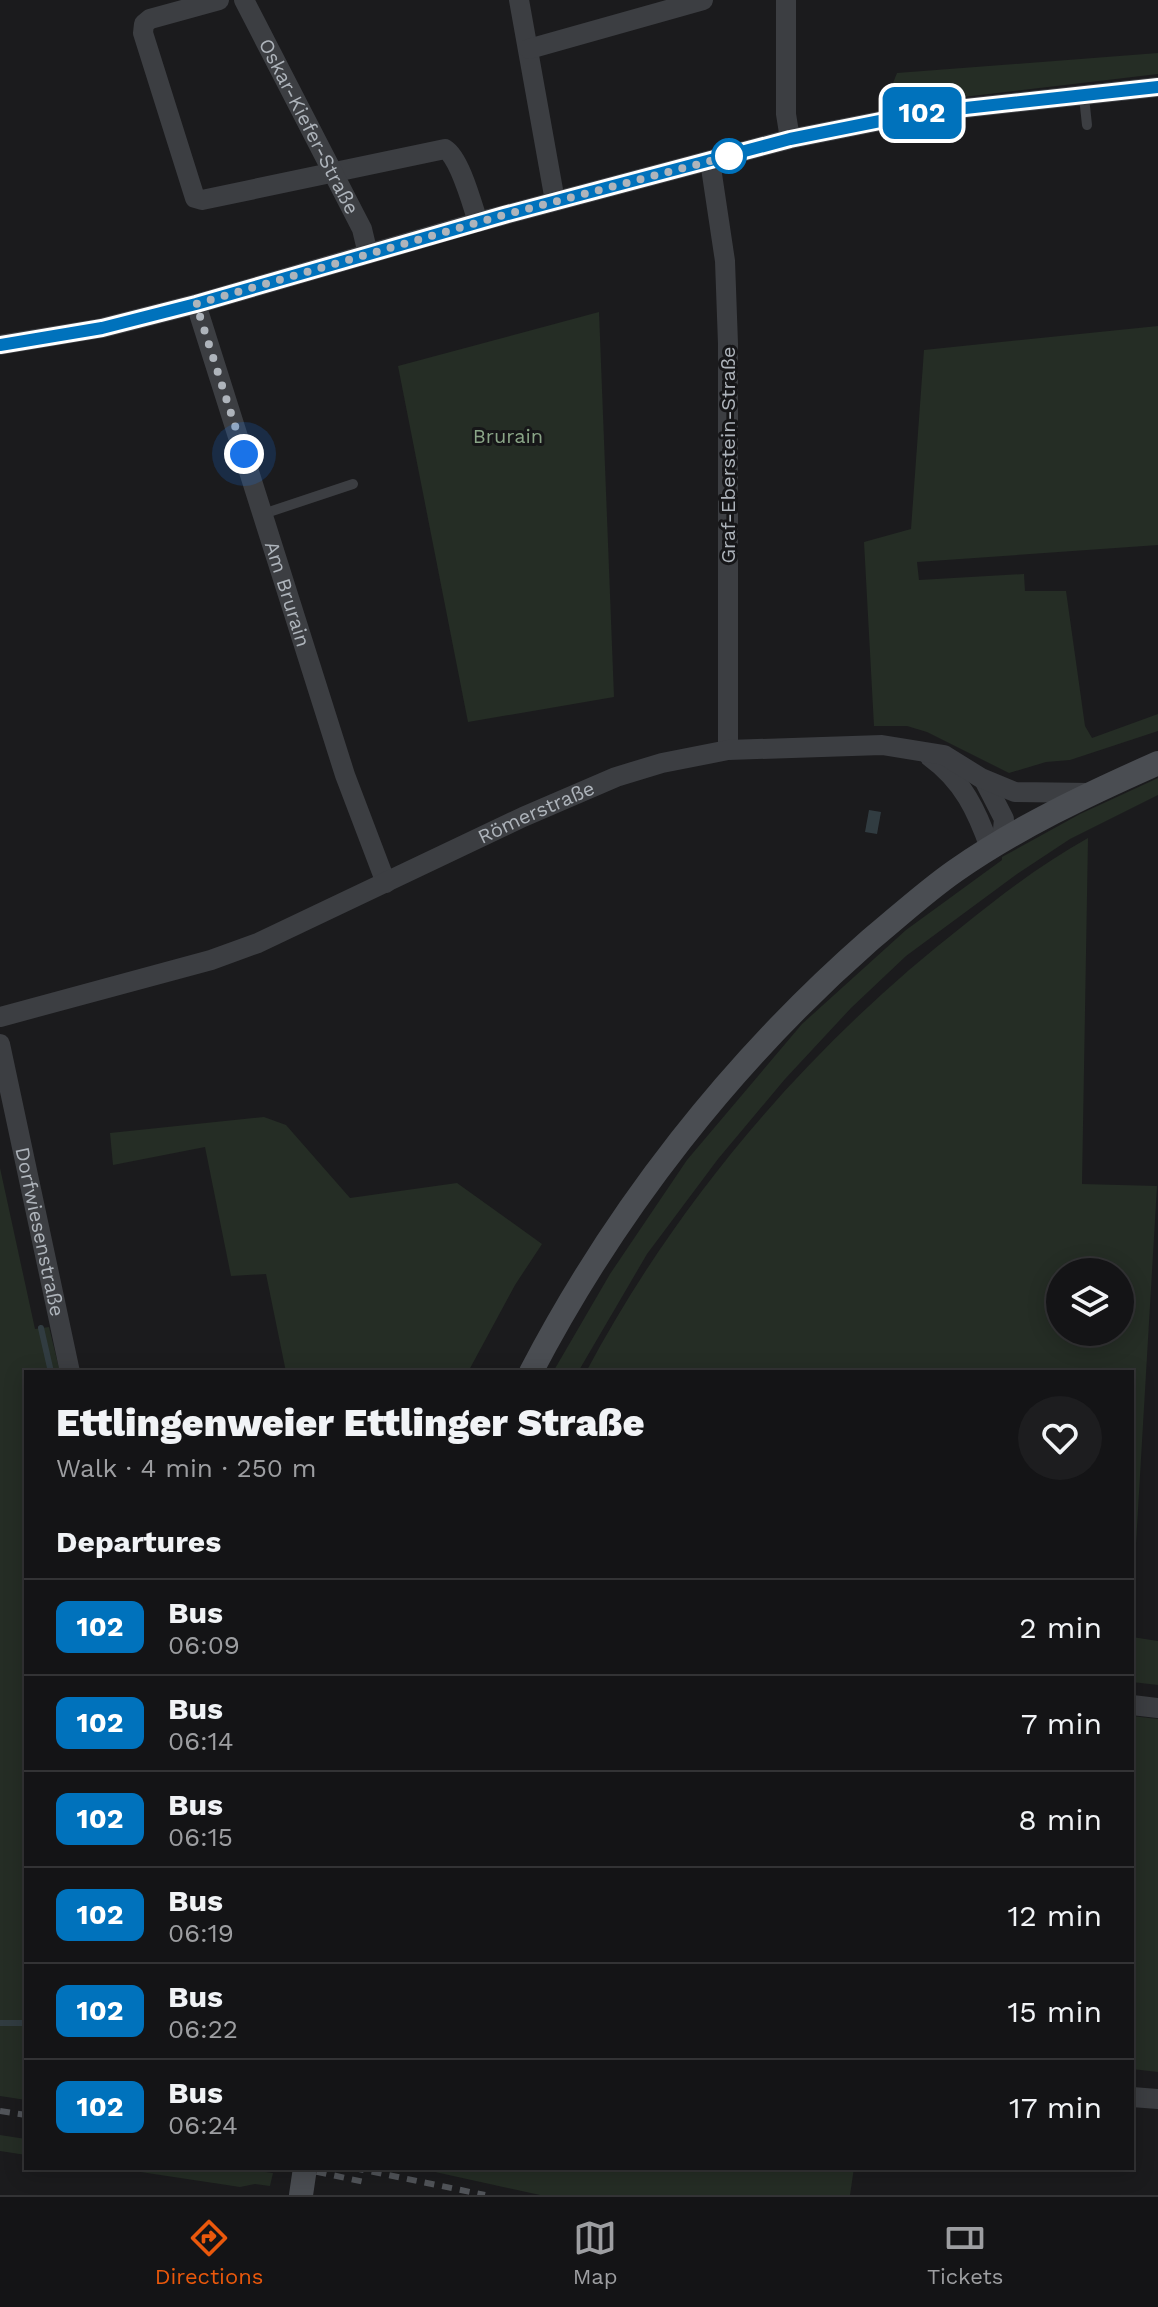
<!DOCTYPE html>
<html lang="en">
<head>
<meta charset="utf-8">
<style>
  :root { --surface:#141416; --page:#1d1d1f; --text:#f1f3f6; --muted:#9d9ea1; --line:#333335; --accent:#ea580c }
  body { margin:0; font-family:"Work Sans",sans-serif; background:var(--page); color:var(--text); height:100vh; display:flex; flex-direction:column; font-size:30px; white-space:nowrap }
  * { box-sizing:border-box; margin:0 }
  p { font-size:26px; color:var(--muted) }
  .icon { flex:none; width:44px; height:44px; fill:none; stroke:currentColor; stroke-width:2; stroke-linecap:round; stroke-linejoin:round }
  .map { position:relative; flex:1; overflow:hidden }
  .drawer { position:absolute; left:24px; top:1370px; width:1110px; height:800px; display:flex; flex-direction:column; background:var(--surface); border-radius:0px; box-shadow:0 4px 20px #0003,0 0 0 2px var(--line) }
  .drawer>* { flex:none }
  .badge { padding:0 16px; border-radius:12px; font-size:28px; line-height:52px }
  .controls { position:absolute; left:1046px; top:1258px; display:grid; gap:16px }
  .controls a { display:grid; place-items:center; width:88px; height:88px; border-radius:50%; background:var(--surface); box-shadow:0 4px 20px #0003,0 0 0 2px var(--line); font-size:40px }
  .you { position:absolute; width:40px; height:40px; margin:-20px; border:6px solid #fff; border-radius:50%; background:#1a73e8; box-shadow:0 0 0 12px #1a73e833 }
  .map>.badge { position:absolute; translate:-50% -50%; box-shadow:0 0 0 4px #fff }
  h2 { padding:0 32px; font-size:30px; line-height:72px }
  .round { display:grid; place-items:center; flex:none; width:84px; height:84px; border-radius:42px; background:var(--page) }
  .head { display:flex; align-items:center; justify-content:space-between; height:136px; padding:0 32px }
  h1 { font-size:38px; font-weight:800; line-height:60px }
  ul { padding:0; list-style:none }
  li { display:flex; align-items:center; gap:24px; height:96px; padding:0 32px; border-top:2px solid var(--line) }
  li div { flex:1 }
  li b { display:block; font-size:30px }
  li em { font-style:normal }
  li .badge { min-width:88px; font-weight:700; text-align:center }
  .dock { display:flex; justify-content:space-around; align-items:center; height:112px; border-top:2px solid var(--line); background:var(--surface); font-size:22px; color:var(--muted) }
  .dock a { display:grid; justify-items:center; gap:4px }
  .dock .on { color:var(--accent) }
  .map>svg:first-child { display:block }
  .green { fill:#252d25; fill-rule:evenodd }
  .water { fill:#313c41 }
  .lines { fill:none; stroke-linecap:round; stroke-linejoin:round }
  .stream { stroke:#313c41; stroke-width:6 }
  .lane { stroke:#3c3e42; stroke-width:10 }
  .street { stroke:#3c3e42; stroke-width:20 }
  .secondary { stroke:#4a4d52; stroke-width:24 }
  .rail { stroke:#515459; stroke-width:6; stroke-dasharray:10 8; stroke-linecap:butt }
  .secondary-bridge { stroke:#4a4d52; stroke-width:24 }
  .line-casing { stroke:#fff; stroke-width:18 }
  .line { stroke:#0072bc; stroke-width:12 }
  .walk { stroke:#aeb4bb; stroke-width:8; stroke-dasharray:0 14.4 }
  .stop-dot { fill:#fff; stroke:#0072bc; stroke-width:4 }
  .labels { text-anchor:middle; dominant-baseline:central; stroke-width:6; stroke-linejoin:round; paint-order:stroke }
  .street-label { font-size:20px; fill:#aeb4bb; stroke:#161618 }
  .park-label { font-size:20px; fill:#8aa587; stroke:#161618 }
</style>
</head>
<body>
<div class="map">
<svg width="1158" height="2195" viewBox="0 0 1158 2195">
  <rect width="100%" height="100%" fill="#1b1b1d"/>
  <g class="green">
    <polygon points="1158,53 1158,74 896,105 893,83 897,73"/>
    <polygon points="599,312 614,697 468,722 398,366"/>
    <polygon points="1158,326 1158,545 917,562 919,580 1024,574 1025,591 1066,591 1085,726 1092,738 1158,714 1158,731 1070,760 1046,762 1009,773 927,732 907,726 874,726 864,542 911,529 924,350"/>
    <polygon points="1158,778 1158,795 1070,839 1017,874 906,956 851,1008 785,1079 718,1159 647,1254 578,1372 553,1372 610,1274 687,1160 802,1024 906,930 1002,860 1002,857 1080,814"/>
    <path d="M1088 838 1082 1184 1157 1186 1132 1612V1372H586C678 1199 810 1045 964 925 1004 893 1043 863 1088 838ZM1060 1272H1120V1332H1060Z"/>
    <polygon points="264,1117 286,1125 350,1198 457,1183 542,1244 515,1285 468,1372 286,1372 266,1274 231,1276 205,1147 113,1165 110,1133"/>
    <polygon points="0,1168 35,1329 49,1327 60,1372 26,1372 26,2100 0,2096"/>
    <polygon points="1132,1637 1158,1641 1158,1685 1132,1682"/>
    <polygon points="1132,1716 1158,1719 1158,2072 1132,2069"/>
    <polygon points="0,2135 26,2139 26,2155 0,2151"/>
    <polygon points="114,2168 236,2168 273,2173 270,2186 255,2184 240,2187"/>
    <polygon points="417,2168 854,2168 850,2195 540,2195"/>
  </g>
  <polygon class="water" points="869,810 881,812 877,834 865,832"/>
  <g class="lines">
    <g class="stream">
      <polyline points="41,1328 51,1372"/>
      <polyline points="0,2023 26,2023"/>
    </g>
    <g class="lane">
      <polyline points="1084,97 1087,125"/>
      <polyline points="263,514 353,484"/>
    </g>
    <g class="street">
      <path d="M219 0 150 19 144 24 143 33 195 198 202 200 445 149C460 158 472 204 478 222"/>
      <path id="s1" d="M244 0 362 229 368 254"/>
      <polyline points="519,0 555,201"/>
      <polyline points="786,0 786,114 790,139"/>
      <polyline points="529,49 703,0"/>
      <polyline points="710,161 725,261 728,344 728,750"/>
      <path id="s2" d="M196 304 345 775 386 883"/>
      <polyline points="0,345 102,328 196,304 478,222 790,139 920,113 1158,87"/>
      <path d="M930 757C963 781 977 811 990 848"/>
      <polyline points="984,780 1004,819 1002,841"/>
      <path id="s3" d="M0 1017 211 960 258 943 523 817 616 777 662 763 728 750 882 745 944 755 981 778 1015 792 1091 793"/>
      <path id="s4" d="M0 1044 70 1372"/>
      <polyline points="1132,1705 1158,1708"/>
      <polyline points="1132,2097 1158,2099"/>
    </g>
    <path class="secondary" d="M531 1372C616 1209 732 1061 870 940 898 917 925 892 955 871 1018 827 1088 794 1158 763"/>
    <g class="rail">
      <polyline points="0,2111 26,2115"/>
      <polyline points="299,2168 369,2183"/>
      <polyline points="354,2168 485,2195"/>
    </g>
    <polyline class="secondary-bridge" points="301,2195 305,2168"/>
  </g>
  <g class="lines">
    <defs>
      <polyline id="line" points="0,345 102,328 196,304 504,215 790,139 920,113 1158,87"/>
    </defs>
    <use href="#line" class="line-casing"/>
    <use href="#line" class="line"/>
    <polyline class="walk" points="244,454 196,304 504,215 737,154 729,156"/>
  </g>
  <circle class="stop-dot" cx="729" cy="156" r="16"/>
  <g class="labels">
    <g class="street-label">
      <text stroke="none"><textPath href="#s1" startOffset="142">Oskar-Kiefer-Straße</textPath></text>
      <text transform="translate(728 455) rotate(-90)">Graf-Eberstein-Straße</text>
      <text stroke="none"><textPath href="#s2" startOffset="304">Am Brurain</textPath></text>
      <text stroke="none"><textPath href="#s3" startOffset="576">Römerstraße</textPath></text>
      <text stroke="none"><textPath href="#s4" startOffset="192">Dorfwiesenstraße</textPath></text>
    </g>
    <g class="park-label">
      <text x="508" y="436">Brurain</text>
    </g>
  </g>
</svg>
<div class="controls">
<a><svg class="icon" aria-label="layers" viewBox="0 0 24 24"><path d="M12 4l9 5-9 5-9-5zM3 14l9 5 9-5"/></svg></a>
</div>
<div class="you" style="left:244px;top:454px"></div>
<b class="badge" style="left:922px;top:113px;background:#0072bc;color:#fff">102</b>
<section class="drawer">
<div class="head"><div><h1>Ettlingenweier Ettlinger Straße</h1><p>Walk · 4 min · 250 m</p></div><a class="round"><svg class="icon" aria-label="heart" viewBox="0 0 24 24"><path d="M12 20l-8-8c-3-5 5-10 8-4 3-6 11-1 8 4z"/></svg></a></div>
<h2>Departures</h2>
<ul>
<li><span class="badge" style="background:#0072bc;color:#fff">102</span><div><b>Bus</b><p>06:09</p></div><em>2 min</em></li>
<li><span class="badge" style="background:#0072bc;color:#fff">102</span><div><b>Bus</b><p>06:14</p></div><em>7 min</em></li>
<li><span class="badge" style="background:#0072bc;color:#fff">102</span><div><b>Bus</b><p>06:15</p></div><em>8 min</em></li>
<li><span class="badge" style="background:#0072bc;color:#fff">102</span><div><b>Bus</b><p>06:19</p></div><em>12 min</em></li>
<li><span class="badge" style="background:#0072bc;color:#fff">102</span><div><b>Bus</b><p>06:22</p></div><em>15 min</em></li>
<li><span class="badge" style="background:#0072bc;color:#fff">102</span><div><b>Bus</b><p>06:24</p></div><em>17 min</em></li>
</ul>
</section>
</div>
<nav class="dock">
<a class="on"><svg class="icon" aria-label="directions" viewBox="0 0 24 24"><path d="M12 3l9 9-9 9-9-9zM9 14v-3h6M13 9l2 2-2 2"/></svg>Directions</a>
<a><svg class="icon" aria-label="map" viewBox="0 0 24 24"><path d="M3 6l6-2 6 2 6-2v14l-6 2-6-2-6 2zM9 4v14M15 6v14"/></svg>Map</a>
<a><svg class="icon" aria-label="tickets" viewBox="0 0 24 24"><path d="M3 7h18v10H3zM15 7v10"/></svg>Tickets</a>
</nav>
</body>
</html>
